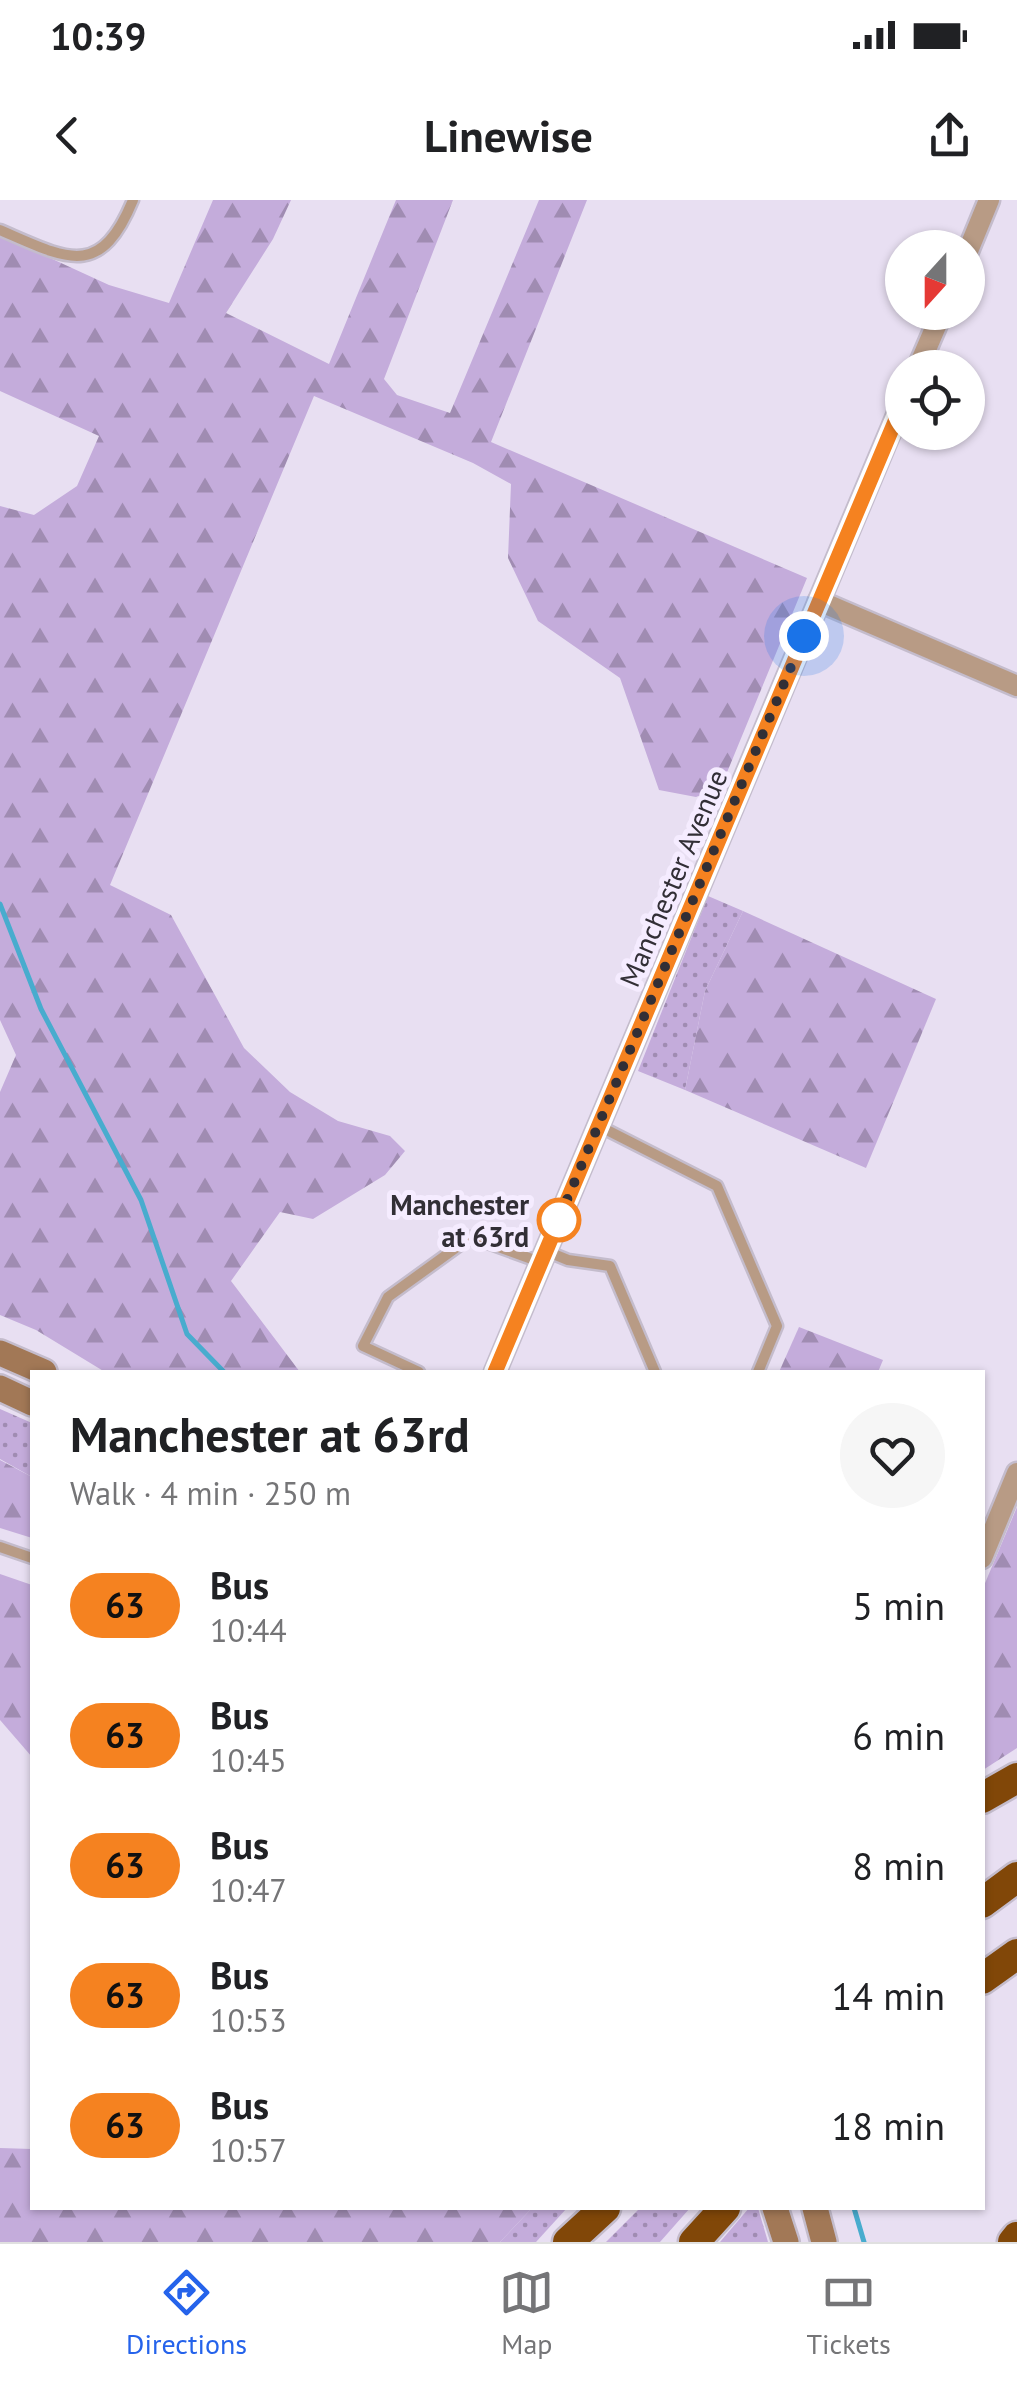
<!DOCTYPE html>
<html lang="en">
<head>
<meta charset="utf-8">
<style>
  :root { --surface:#fff; --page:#f6f6f6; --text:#202124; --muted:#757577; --line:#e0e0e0; --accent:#2563eb }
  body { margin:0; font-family:"PT Sans",sans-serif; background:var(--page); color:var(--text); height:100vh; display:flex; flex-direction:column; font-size:38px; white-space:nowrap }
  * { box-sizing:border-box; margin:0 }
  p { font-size:32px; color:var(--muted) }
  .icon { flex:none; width:55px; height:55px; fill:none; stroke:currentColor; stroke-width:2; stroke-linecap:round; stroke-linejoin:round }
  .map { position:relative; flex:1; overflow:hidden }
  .drawer { position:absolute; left:30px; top:1170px; width:955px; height:840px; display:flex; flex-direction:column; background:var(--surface); border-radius:0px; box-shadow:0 2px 8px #0004 }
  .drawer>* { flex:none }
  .badge { padding:0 20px; border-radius:32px; font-size:35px; line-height:65px }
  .needle { width:65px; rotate:201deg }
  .controls { position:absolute; left:885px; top:30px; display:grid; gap:20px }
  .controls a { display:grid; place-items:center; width:100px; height:100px; border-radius:50%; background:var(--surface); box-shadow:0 2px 8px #0004; font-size:50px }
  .you { position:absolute; width:50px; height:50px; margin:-25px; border:8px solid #fff; border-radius:50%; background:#1a73e8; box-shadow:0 0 0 15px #1a73e833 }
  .map>.badge { position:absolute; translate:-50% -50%; box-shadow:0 0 0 5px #fff }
  .round { display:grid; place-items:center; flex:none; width:105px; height:105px; border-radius:52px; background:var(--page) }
  .head { display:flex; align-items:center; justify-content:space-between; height:170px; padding:0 40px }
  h1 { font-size:48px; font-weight:600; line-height:75px }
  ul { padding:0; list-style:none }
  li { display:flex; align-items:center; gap:30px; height:130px; padding:0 40px }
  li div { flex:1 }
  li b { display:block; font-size:38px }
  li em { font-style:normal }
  li .badge { min-width:110px; font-weight:700; text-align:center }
  .status { display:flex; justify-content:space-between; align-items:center; height:70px; padding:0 50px; background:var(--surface); direction:ltr }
  .status svg { height:28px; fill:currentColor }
  header { display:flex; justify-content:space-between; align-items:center; height:130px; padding:0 40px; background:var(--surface); font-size:45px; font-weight:600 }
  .tab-bar { display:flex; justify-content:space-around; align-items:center; height:140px; border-top:2px solid var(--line); background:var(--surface); font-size:28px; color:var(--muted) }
  .tab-bar a { display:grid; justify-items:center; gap:5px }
  .tab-bar .on { color:var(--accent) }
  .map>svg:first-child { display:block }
  .green { fill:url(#green-dots) }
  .forest { fill:url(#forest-firs) }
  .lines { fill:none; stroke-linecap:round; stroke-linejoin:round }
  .stream { stroke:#48acce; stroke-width:5 }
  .lane-casing { stroke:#c4bccc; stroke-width:15 }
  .street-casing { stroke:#c4bccc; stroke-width:25 }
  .secondary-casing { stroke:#c4bccc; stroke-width:30 }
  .highway-casing { stroke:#c4bccc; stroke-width:35 }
  .lane { stroke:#b89b85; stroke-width:10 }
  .street { stroke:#b89b85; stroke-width:20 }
  .secondary { stroke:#a27856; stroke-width:25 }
  .highway { stroke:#814708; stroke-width:30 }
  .line-casing { stroke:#fff; stroke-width:22 }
  .line { stroke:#f58220; stroke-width:15 }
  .walk { stroke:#322f36; stroke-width:10; stroke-dasharray:0 18 }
  .stop-dot { fill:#fff; stroke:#f58220; stroke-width:5 }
  .labels { text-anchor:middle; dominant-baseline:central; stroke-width:10; stroke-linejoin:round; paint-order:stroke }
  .street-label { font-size:28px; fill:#322f36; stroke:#f5ecff }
  .stop-label { font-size:28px; font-weight:bold; fill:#322f36; stroke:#f5ecff; text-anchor:end }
</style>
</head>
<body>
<div class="status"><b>10:39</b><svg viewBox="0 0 49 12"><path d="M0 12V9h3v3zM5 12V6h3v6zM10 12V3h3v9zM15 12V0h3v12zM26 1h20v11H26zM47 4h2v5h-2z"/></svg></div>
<header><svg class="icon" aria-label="back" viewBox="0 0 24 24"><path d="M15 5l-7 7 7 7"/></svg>Linewise<svg class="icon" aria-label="share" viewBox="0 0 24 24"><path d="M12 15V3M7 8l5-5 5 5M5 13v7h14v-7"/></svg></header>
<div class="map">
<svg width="1017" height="2042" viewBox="0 0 1017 2042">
  <defs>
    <pattern id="green-dots" width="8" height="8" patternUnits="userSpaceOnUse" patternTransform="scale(2.5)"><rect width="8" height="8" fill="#c4acdb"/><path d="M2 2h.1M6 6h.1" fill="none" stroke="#a08cb2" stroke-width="1.8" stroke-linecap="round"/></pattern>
    <pattern id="forest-firs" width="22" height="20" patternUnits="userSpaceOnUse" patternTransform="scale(2.5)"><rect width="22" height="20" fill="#c4acdb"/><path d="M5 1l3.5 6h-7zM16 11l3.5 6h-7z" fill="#a08cb2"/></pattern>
  </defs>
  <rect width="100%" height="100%" fill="#e8dff2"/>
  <g class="green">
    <polygon points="708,696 743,711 705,791 685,890 638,871"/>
    <polygon points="0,1209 32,1223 32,1277 0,1259"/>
    <polygon points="532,2008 567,2008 536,2042 500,2042"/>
    <polygon points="640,2008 690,2008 660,2042 606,2042"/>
    <polygon points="749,2008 758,2008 768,2042 720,2042"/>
  </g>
  <g class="forest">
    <polygon points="213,0 291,0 273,39 226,113 329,164 396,0 453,0 384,179 397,195 450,213 539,0 587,0 491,242 807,378 721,587 696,597 659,590 620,478 538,421 508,358 511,284 473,263 314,196 110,685 171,715 244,848 290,892 338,921 390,936 405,951 385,975 313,1019 280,1012 231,1081 300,1172 105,1172 36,1130 0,1115 0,892 16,855 0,820 0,306 34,315 77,286 99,236 0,191 0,35 109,85 169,103"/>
    <polygon points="743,711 936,799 866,968 685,890 705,791"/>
    <polygon points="799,1127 883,1160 878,1172 779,1172"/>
    <polygon points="0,1260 32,1277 32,1338 0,1328"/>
    <polygon points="1017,1307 1017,1548 983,1570 983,1388"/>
    <polygon points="0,1374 32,1385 32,1557 0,1520"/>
    <polygon points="0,1948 32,1949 32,2008 532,2008 500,2042 0,2042"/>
  </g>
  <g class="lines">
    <g class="stream">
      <polyline points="0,704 41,809 141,1000 187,1134 224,1172"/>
      <polyline points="854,2008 864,2042"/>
    </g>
    <defs>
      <g id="lane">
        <path d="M0 30C67 59 100 80 133 0"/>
        <polyline points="599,926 717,986 777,1126 758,1172"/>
        <polyline points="546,1051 568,1060 610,1066 655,1172"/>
        <polyline points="419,1172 363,1146 388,1097 471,1037 540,1062"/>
        <polyline points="0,1347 32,1358"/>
      </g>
      <g id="street">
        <polyline points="968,51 989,0"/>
        <polyline points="918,168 942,112"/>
        <polyline points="819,401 1017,486"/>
        <polyline points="495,1172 902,204"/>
        <polyline points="982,1358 1017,1273"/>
      </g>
      <g id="secondary">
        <polyline points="0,1153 44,1172"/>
        <polyline points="0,1188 32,1203"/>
        <polyline points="775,2008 786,2042"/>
        <polyline points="815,2008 824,2042"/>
      </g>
      <g id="highway">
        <polyline points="982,1598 1017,1578"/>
        <polyline points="982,1703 1017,1677"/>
        <polyline points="982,1779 1017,1754"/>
        <polyline points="568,2042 605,2008"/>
        <polyline points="694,2042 725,2008"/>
        <polyline points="1013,2042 1017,2037"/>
      </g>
    </defs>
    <use href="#lane" class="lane-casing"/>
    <use href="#street" class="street-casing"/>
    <use href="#secondary" class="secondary-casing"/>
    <use href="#highway" class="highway-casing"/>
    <use href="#lane" class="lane"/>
    <use href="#street" class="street"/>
    <use href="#secondary" class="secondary"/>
    <use href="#highway" class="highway"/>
  </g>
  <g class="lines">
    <defs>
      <polyline id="line" points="495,1172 902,205"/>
    </defs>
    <use href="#line" class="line-casing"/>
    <use href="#line" class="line"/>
    <polyline class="walk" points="559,1020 556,1026 804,436"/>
  </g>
  <circle class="stop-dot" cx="559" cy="1020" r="20"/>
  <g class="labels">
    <g class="street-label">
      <text transform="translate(673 678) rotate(-67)">Manchester Avenue</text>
    </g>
    <g class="stop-label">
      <text x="529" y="1004">Manchester<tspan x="529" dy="32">at 63rd</tspan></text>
    </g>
  </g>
</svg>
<div class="controls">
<a><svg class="needle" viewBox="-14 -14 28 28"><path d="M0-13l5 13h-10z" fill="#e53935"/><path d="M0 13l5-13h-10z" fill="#757577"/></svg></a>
<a><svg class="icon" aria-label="locate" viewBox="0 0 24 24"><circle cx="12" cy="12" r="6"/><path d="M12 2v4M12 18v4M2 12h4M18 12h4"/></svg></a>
</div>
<div class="you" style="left:804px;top:436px"></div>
<section class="drawer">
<div class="head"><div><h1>Manchester at 63rd</h1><p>Walk · 4 min · 250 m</p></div><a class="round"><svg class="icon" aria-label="heart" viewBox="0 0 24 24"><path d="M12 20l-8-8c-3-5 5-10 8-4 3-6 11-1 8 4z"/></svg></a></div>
<ul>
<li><span class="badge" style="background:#f58220;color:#111">63</span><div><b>Bus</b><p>10:44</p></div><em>5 min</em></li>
<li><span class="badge" style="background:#f58220;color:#111">63</span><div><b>Bus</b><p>10:45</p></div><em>6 min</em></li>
<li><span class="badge" style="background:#f58220;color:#111">63</span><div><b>Bus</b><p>10:47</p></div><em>8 min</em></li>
<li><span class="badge" style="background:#f58220;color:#111">63</span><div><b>Bus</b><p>10:53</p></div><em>14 min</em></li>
<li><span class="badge" style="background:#f58220;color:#111">63</span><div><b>Bus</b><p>10:57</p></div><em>18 min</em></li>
</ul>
</section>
</div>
<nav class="tab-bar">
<a class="on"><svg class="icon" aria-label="directions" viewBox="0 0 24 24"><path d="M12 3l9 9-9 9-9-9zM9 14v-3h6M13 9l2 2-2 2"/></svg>Directions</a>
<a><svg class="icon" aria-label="map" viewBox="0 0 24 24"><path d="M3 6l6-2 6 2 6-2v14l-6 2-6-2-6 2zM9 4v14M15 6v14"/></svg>Map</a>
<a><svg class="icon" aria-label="tickets" viewBox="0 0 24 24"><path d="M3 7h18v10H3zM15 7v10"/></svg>Tickets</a>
</nav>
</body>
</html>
